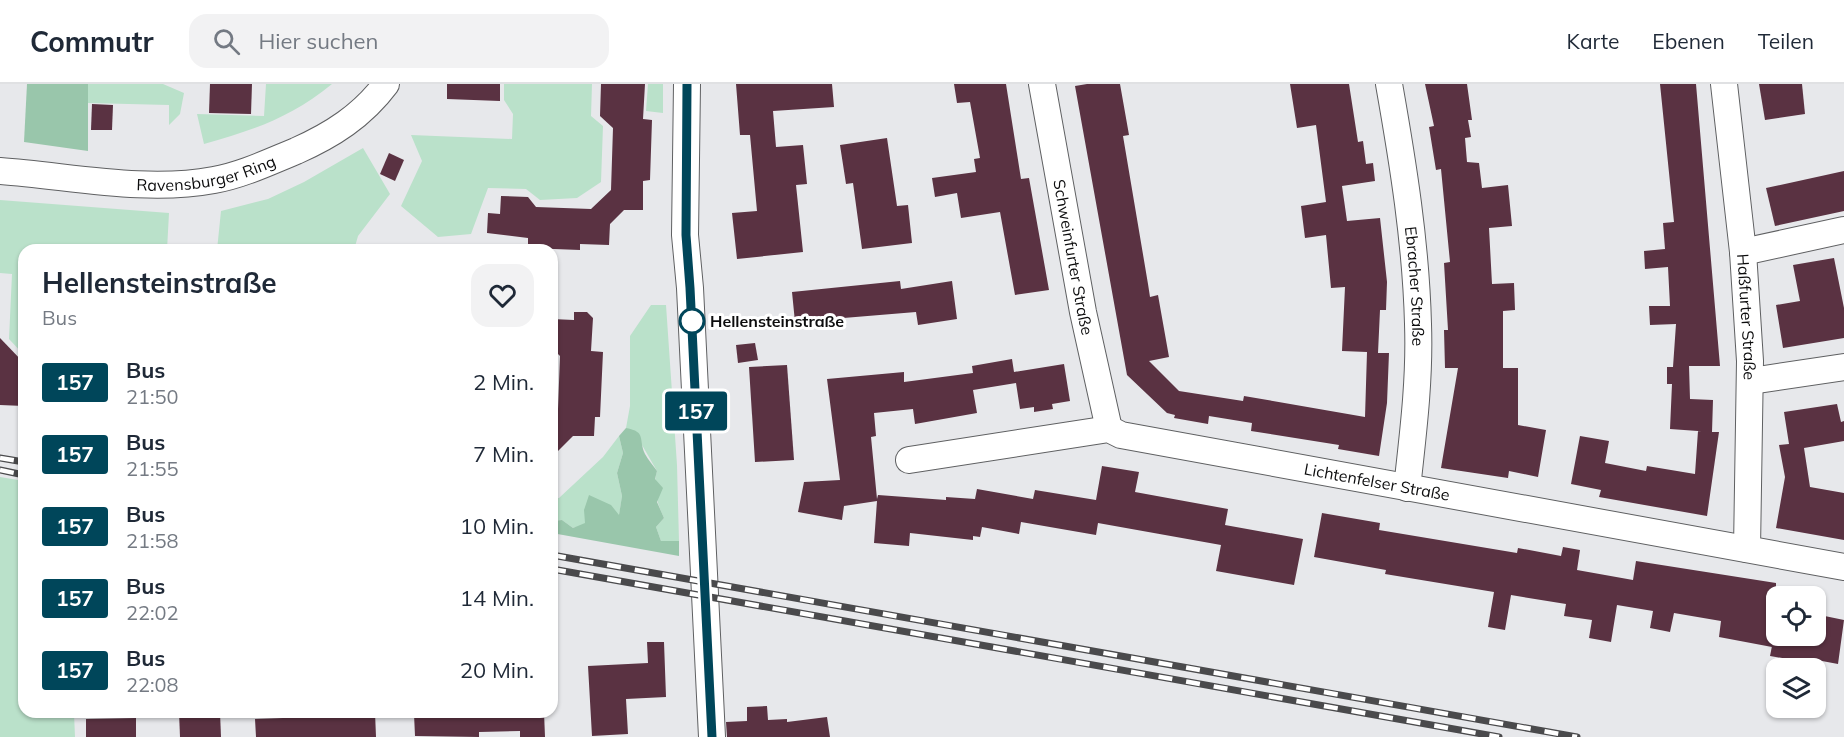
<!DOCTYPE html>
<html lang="de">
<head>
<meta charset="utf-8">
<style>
  :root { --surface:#fff; --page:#f2f2f3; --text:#1f2937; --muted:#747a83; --line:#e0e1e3 }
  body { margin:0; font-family:Mulish,sans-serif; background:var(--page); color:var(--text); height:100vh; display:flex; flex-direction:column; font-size:22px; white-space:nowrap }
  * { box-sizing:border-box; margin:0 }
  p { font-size:20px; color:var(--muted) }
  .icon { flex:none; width:33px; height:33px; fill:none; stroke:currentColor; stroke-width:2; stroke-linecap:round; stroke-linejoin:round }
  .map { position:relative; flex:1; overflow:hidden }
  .sheet { position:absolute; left:18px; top:160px; width:540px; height:474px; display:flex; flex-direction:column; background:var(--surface); border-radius:18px; box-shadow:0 2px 4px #0004 }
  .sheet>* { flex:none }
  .badge { padding:0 12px; border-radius:4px; font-size:21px; line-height:39px }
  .tools { position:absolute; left:1766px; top:502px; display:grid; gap:12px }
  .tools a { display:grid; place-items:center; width:60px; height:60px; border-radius:12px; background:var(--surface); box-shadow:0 2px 4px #0004; font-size:30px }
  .map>.badge { position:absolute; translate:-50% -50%; box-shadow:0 0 0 3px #fff }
  .round { display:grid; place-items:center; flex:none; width:63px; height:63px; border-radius:18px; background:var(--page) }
  .head { display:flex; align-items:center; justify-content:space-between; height:102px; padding:0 24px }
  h1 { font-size:28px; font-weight:700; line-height:45px }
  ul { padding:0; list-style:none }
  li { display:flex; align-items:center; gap:18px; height:72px; padding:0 24px }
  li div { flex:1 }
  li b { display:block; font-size:22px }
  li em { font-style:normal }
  li .badge { min-width:66px; font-weight:700; text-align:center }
  header { display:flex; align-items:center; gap:36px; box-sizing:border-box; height:84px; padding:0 30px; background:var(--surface); border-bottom:2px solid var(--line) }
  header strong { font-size:28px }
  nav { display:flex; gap:33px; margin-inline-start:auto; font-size:21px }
  .search { width:420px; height:54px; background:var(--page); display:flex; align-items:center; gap:15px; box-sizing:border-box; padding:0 21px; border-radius:18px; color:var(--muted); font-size:22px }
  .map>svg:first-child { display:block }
  .green { fill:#bae1ca }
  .forest { fill:#99c6ab }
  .building { fill:#5a3242 }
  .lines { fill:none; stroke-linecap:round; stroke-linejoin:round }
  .minor-casing { stroke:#5f6062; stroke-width:28 }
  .minor { stroke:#fff; stroke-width:26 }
  .rail-casing { stroke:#4a4a4c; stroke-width:7 }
  .rail { stroke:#fff; stroke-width:4.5; stroke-dasharray:14; stroke-linecap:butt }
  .line-casing { stroke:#fff; stroke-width:14 }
  .line { stroke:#00465a; stroke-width:9 }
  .stop-dot { fill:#fff; stroke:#00465a; stroke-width:3 }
  .labels { text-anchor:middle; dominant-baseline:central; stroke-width:6; stroke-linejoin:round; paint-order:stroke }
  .street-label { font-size:16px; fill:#0c0c0d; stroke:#fff }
  .stop-label { font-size:16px; font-weight:bold; fill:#0c0c0d; stroke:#fff; text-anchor:start }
</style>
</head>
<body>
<header>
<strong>Commutr</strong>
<div class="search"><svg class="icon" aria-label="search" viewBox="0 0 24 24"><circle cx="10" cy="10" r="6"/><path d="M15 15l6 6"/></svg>Hier suchen</div>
<nav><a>Karte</a><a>Ebenen</a><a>Teilen</a></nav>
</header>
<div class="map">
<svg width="1844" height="653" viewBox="0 0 1844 653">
  <rect width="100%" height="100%" fill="#e7e8eb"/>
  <g class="green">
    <polygon points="88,0 163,0 184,9 180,30 169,41 169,21 88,19"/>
    <path d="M266 0H332C290 34 254 46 204 60L197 30 264 32Z"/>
    <polygon points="504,0 592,0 591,32 603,42 601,98 577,114 540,116 526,105 488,104 471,150 438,153 401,122 422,77 411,51 512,55 513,30 504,16"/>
    <polygon points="648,0 663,0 663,29 646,27"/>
    <polygon points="363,64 390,110 358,152 354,166 217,166 221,127 268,115 304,98"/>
    <polygon points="0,116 169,129 167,166 118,163 115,166 24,166 24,271 9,255 12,190 0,189"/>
    <path d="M651 221H666L677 381 679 457H661L656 443 664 434C657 419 652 403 657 387L642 361 626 344 630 322V252Z"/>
    <polygon points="619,352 623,369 617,389 622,412 619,432 573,444 562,436 552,437 552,414 559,414 603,373"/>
    <polygon points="0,393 24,397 24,628 74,629 75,653 0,653"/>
  </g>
  <g class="forest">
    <polygon points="27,0 88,0 88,67 24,58"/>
    <path d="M626 344C647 348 638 355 645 370 648 376 653 381 657 387L655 395 663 404 657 418 664 434 656 443 661 457H679V472L552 449V437L562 436 573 444 585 439 584 426 589 411 611 421 619 431 622 412 617 389 623 369 619 352Z"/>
  </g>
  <g class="building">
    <polygon points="210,0 252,0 251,30 209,29"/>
    <polygon points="447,0 500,0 500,17 447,15"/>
    <polygon points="601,0 645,0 643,35 652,36 650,96 643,97 643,126 624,126 610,140 609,161 580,160 580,166 528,164 528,154 487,149 488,129 500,130 501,112 528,113 536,123 591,125 611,106 613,44 600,32"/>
    <polygon points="736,0 832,0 834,23 773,27 776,63 803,61 807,100 796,101 803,168 737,175 732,129 757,127 750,51 740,51"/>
    <polygon points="954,0 1006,0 1021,95 1029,94 1049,206 1015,211 1000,128 961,134 957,109 935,113 932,94 976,88 974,75 980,74 970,18 957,19"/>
    <polygon points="1087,0 1120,0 1129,51 1123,52 1148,200 1150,213 1158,211 1169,273 1149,277 1179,307 1243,317 1244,312 1365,333 1367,268 1342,267 1345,203 1331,204 1326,151 1305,154 1301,122 1326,118 1316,41 1297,44 1290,0 1349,0 1358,58 1363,57 1366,80 1373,79 1375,97 1342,102 1347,137 1380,134 1387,198 1386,226 1380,226 1378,269 1389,269 1387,319 1379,372 1338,365 1339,361 1251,347 1252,339 1209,332 1208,340 1174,334 1175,331 1167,329 1127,291 1075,2"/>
    <polygon points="1425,0 1467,0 1472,36 1468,36 1471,53 1465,54 1467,78 1479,79 1482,104 1508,101 1512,142 1489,144 1492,200 1514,199 1515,226 1503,227 1503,284 1518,284 1518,341 1546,346 1538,393 1509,387 1508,394 1441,384 1458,284 1445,284 1444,246 1448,246 1444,179 1450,178 1441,85 1436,86 1429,43 1434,42"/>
    <polygon points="1660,0 1696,0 1720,282 1689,282 1690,315 1713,316 1712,348 1719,348 1707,432 1599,413 1601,406 1571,400 1580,352 1609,357 1605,379 1646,387 1647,382 1695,390 1698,347 1712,348 1670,345 1672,300 1667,300 1667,283 1673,283 1676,240 1650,241 1649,222 1670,222 1668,183 1645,185 1644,167 1665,165 1663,139 1674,138"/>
    <polygon points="1759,0 1802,0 1805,30 1765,36"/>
    <polygon points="92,20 113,21 112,46 91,46"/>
    <polygon points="887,54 897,122 908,121 912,159 862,165 853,99 846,100 840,61"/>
    <polygon points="389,69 404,76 395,97 380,90"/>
    <polygon points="1844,87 1844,127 1775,142 1766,104"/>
    <polygon points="1834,174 1844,224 1844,254 1783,264 1776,221 1800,217 1793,181"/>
    <polygon points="900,197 901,205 952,197 957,235 918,241 916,228 795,238 792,208"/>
    <polygon points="574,228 587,228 593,234 591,267 603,268 600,333 595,333 594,352 573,352 552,373 552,331 558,325 560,272 552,264 552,235 574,236"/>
    <polygon points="0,254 24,279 24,322 0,321"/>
    <polygon points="755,259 758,276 738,279 736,261"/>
    <polygon points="1012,275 1014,288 1064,280 1070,317 1052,320 1053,325 1034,328 1034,323 1020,325 1016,299 973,306 977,329 915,340 913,325 874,329 876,352 871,353 877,415 878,411 946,416 946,413 975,415 977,405 1033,415 1035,406 1096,416 1102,382 1139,388 1135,408 1228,425 1225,441 1303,455 1294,501 1216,487 1221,461 1098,439 1096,451 1021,438 1019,450 982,443 980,453 973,452 973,456 910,449 909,462 874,459 877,417 844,422 842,436 798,428 804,398 840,396 827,295 904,288 904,298 973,289 972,282"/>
    <polygon points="787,281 794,376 755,378 749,283"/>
    <polygon points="1837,320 1841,338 1844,337 1844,357 1804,364 1810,403 1844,409 1844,456 1776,444 1785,393 1779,361 1789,360 1784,328"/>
    <polygon points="1322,429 1380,439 1379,446 1517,469 1518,464 1561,472 1563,463 1580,466 1577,486 1633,496 1636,477 1776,499 1776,536 1772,563 1719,553 1721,537 1674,529 1670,548 1650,544 1653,527 1617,521 1611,558 1589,554 1592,536 1564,532 1566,520 1511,511 1505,546 1488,543 1494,508 1385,490 1386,486 1314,473"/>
    <polygon points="1815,530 1844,536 1838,580 1806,574 1805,578 1770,572 1774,552 1815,552"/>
    <polygon points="647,558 664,558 666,613 626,615 628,650 592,652 588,582 648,579"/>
    <polygon points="767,622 768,636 787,635 787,638 827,633 830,653 727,653 726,638 747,637 747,623"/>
    <polygon points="179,628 220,628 221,653 180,653"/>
    <polygon points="339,628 375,628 376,653 256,653 255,635 339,632"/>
    <polygon points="429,628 544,628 545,653 520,653 520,647 479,648 479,653 415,652 414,630"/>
    <polygon points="136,634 136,653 86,653 86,635"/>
  </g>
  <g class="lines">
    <defs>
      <g id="minor">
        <polyline points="687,0 685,151 690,204 712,653"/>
        <path id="s1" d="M1042 0 1083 228 1109 345"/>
        <path id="s2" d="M1389 0C1403 79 1416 160 1418 240 1420 295 1413 350 1407 404"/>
        <path id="s3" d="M1724 0 1743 168 1750 277 1747 465"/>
        <path id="s4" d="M0 87C70 92 145 109 214 96 242 91 269 78 296 67 332 51 362 32 386 0"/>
        <polyline points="1743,168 1844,146"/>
        <polyline points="1751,297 1844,283"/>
        <path id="s5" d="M909 376 1109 345 1121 351 1844 483"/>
      </g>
    </defs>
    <use href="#minor" class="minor-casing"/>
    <use href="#minor" class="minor"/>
    <defs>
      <g id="rail">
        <polyline points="0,374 24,378"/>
        <polyline points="0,386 24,391"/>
        <polyline points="552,471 1577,653"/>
        <polyline points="552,485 1499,653"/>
      </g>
    </defs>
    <use href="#rail" class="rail-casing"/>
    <use href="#rail" class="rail"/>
  </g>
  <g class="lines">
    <defs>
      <polyline id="line" points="687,0 686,151 690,204 712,653"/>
    </defs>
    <use href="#line" class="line-casing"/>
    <use href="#line" class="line"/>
  </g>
  <circle class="stop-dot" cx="692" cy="237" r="12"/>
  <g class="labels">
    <g class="street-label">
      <text stroke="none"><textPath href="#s4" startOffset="208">Ravensburger Ring</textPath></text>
      <text stroke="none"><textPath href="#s1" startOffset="176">Schweinfurter Straße</textPath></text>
      <text stroke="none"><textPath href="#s2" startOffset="204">Ebracher Straße</textPath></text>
      <text stroke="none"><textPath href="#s3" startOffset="234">Haßfurter Straße</textPath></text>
      <text stroke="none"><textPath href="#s5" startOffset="476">Lichtenfelser Straße</textPath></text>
    </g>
    <g class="stop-label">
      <text x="710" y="237">Hellensteinstraße</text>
    </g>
  </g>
</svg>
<div class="tools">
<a><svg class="icon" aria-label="locate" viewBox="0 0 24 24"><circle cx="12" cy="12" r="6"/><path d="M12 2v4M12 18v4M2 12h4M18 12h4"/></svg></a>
<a><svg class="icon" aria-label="layers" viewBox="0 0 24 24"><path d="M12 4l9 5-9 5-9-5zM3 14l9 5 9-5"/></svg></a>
</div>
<b class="badge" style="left:696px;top:327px;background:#00465a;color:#fff">157</b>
<section class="sheet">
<div class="head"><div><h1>Hellensteinstraße</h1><p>Bus</p></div><a class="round"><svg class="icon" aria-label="heart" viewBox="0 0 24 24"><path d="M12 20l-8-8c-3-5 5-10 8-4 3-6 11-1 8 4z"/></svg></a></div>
<ul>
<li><span class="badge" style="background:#00465a;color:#fff">157</span><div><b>Bus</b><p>21:50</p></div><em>2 Min.</em></li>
<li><span class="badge" style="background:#00465a;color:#fff">157</span><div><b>Bus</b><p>21:55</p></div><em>7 Min.</em></li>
<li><span class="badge" style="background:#00465a;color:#fff">157</span><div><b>Bus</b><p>21:58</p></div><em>10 Min.</em></li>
<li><span class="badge" style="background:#00465a;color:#fff">157</span><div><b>Bus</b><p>22:02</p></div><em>14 Min.</em></li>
<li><span class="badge" style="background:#00465a;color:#fff">157</span><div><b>Bus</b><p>22:08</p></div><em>20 Min.</em></li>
</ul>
</section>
</div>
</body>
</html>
